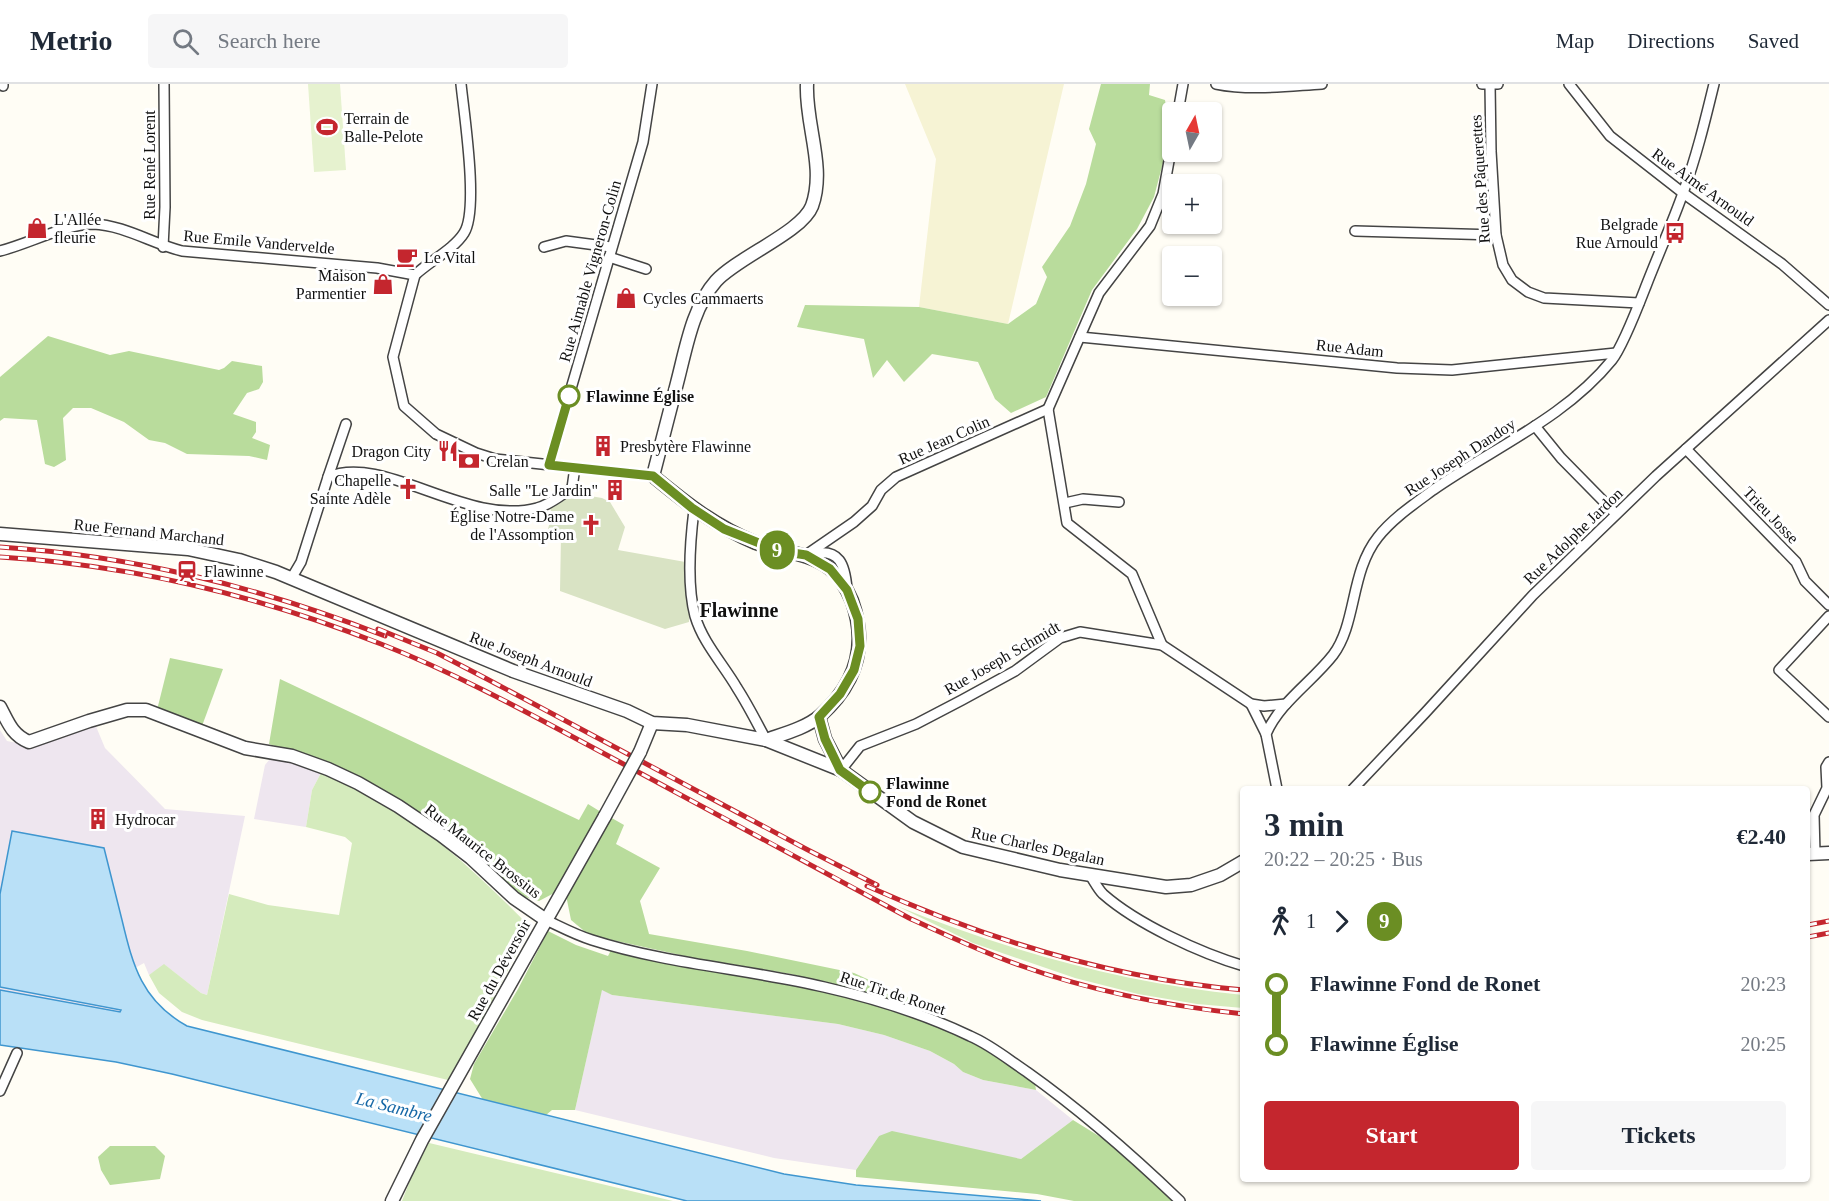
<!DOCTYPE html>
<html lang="en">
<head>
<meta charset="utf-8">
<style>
  :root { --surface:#fff; --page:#f6f6f7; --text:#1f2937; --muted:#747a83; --line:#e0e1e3; --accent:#c4262e }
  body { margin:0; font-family:Georgia,serif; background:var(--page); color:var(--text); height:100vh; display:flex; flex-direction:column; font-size:22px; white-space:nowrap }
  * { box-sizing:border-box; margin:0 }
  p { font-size:20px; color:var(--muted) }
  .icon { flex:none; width:33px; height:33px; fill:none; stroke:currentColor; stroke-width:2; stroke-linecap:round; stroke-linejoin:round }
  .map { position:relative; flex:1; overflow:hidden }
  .details { position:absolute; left:1240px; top:702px; width:570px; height:396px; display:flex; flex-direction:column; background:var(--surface); border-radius:6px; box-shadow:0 2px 4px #0004 }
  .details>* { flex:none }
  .badge { padding:0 12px; border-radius:20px; font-size:21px; line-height:39px }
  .needle { width:39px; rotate:9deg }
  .buttons { position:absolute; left:1162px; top:18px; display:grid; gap:12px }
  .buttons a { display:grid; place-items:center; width:60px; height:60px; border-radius:6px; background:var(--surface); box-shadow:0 2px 4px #0004; font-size:30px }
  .map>.badge { position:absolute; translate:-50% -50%; box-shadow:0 0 0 3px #fff }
  .legs { display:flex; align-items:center; gap:9px; height:66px; padding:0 24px; font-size:20px }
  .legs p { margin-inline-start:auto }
  .head { display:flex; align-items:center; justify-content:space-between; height:102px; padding:0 24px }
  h1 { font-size:33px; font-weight:800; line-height:45px }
  .cta { display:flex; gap:12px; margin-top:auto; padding:12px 24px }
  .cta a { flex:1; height:69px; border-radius:6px; background:var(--accent); color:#fff; font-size:24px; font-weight:800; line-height:69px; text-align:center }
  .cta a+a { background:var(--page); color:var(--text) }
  ul { padding:0 24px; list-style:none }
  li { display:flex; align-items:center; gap:21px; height:60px; font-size:22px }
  li i { display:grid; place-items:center; width:9px; height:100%; margin:0 8px; background:currentColor }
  li i::after { content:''; width:15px; height:15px; margin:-8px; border:4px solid; border-radius:50%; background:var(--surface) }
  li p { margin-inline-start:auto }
  li:first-child i { background:linear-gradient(#0000 50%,currentColor 0) }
  li:last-child i { background:linear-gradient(currentColor 50%,#0000 0) }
  header { display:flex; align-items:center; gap:36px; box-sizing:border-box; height:84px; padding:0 30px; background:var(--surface); border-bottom:2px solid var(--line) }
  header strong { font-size:28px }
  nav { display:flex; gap:33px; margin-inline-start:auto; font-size:21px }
  .search { width:420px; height:54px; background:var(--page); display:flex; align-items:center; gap:15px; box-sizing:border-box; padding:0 21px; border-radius:6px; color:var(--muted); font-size:22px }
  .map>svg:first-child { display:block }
  .industrial { fill:#eee6ef }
  .farmland { fill:#f6f3d4 }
  .green { fill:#d5ebbd }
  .forest { fill:#b9dc9c }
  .cemetery { fill:#d9e3c4 }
  .pitch { fill:#e6f2cf }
  .water { fill:#b9e0f7; stroke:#3f96cf; stroke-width:1.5 }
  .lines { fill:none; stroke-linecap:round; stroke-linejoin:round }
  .minor-casing { stroke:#444; stroke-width:12 }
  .tertiary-casing { stroke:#444; stroke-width:15 }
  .minor { stroke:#fff; stroke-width:9 }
  .tertiary { stroke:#fff; stroke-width:12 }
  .rail-casing { stroke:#c4262e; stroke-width:5 }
  .rail { stroke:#fff; stroke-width:3; stroke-dasharray:9; stroke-linecap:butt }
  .tertiary-bridge-casing { stroke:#444; stroke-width:15; stroke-linecap:butt }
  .tertiary-bridge { stroke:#fff; stroke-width:12 }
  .line-1-casing { stroke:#fff; stroke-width:14 }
  .line-1 { stroke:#6b8e23; stroke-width:9 }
  .stop-1-dot { fill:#fff; stroke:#6b8e23; stroke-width:3 }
  .labels { text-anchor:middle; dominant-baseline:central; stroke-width:6; stroke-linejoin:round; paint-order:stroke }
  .poi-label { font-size:16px; fill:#111; stroke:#fff; text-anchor:start }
  .street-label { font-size:16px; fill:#111; stroke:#fff }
  .stop-label { font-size:16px; font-weight:bold; fill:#111; stroke:#fff; text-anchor:start }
  .water-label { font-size:18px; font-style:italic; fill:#1768a6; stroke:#fff }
  .quarter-label { font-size:20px; font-weight:bold; fill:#111; stroke:#fff }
</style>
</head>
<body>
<header>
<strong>Metrio</strong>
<div class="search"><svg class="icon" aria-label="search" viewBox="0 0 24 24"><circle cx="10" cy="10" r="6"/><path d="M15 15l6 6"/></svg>Search here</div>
<nav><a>Map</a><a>Directions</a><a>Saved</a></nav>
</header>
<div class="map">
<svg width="1829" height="1117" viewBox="0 0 1829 1117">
  <rect width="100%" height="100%" fill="#fffdf5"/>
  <g class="industrial">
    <polygon points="95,640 105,664 165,725 245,732 207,911 201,909 165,881 149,891 144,879 135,884 130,867 12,747 0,810 0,646 7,657 32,662"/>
    <polygon points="278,674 321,689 312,706 306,743 254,735 265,681 270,675"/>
    <polygon points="0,903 121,926 121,929 0,906"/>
    <polygon points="602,905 612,911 838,940 884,951 930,967 954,980 963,988 983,996 1036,1006 1073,1036 1021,1075 879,1052 856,1086 774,1074 575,1026"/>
  </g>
  <polygon class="farmland" points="905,0 1064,0 1008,240 919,223 936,75"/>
  <g class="green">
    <path d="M321 689C340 698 361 705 379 716 436 750 484 796 530 843L488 925 448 996 202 936 182 928 159 909 149 891 164 880 201 909 207 911 229 810 268 821 339 831 352 759 345 753 306 743 312 706Z"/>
    <path d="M897 822C1008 867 1124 899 1243 911V924L1197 920 1138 910 1075 894 973 859Z"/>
    <polygon points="425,1058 673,1117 402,1117"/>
  </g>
  <g class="forest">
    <polygon points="1101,0 1150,0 1149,11 1165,16 1171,48 1154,113 1137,145 1092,206 1046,313 1011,329 995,315 978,278 932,270 904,298 887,276 873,294 864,255 797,243 805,221 919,223 1008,240 1036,220 1047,193 1042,183 1070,142 1086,100 1096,60 1089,45"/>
    <polygon points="48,252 110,271 129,267 219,286 224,284 232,277 262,282 263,298 259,305 247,309 233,330 256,338 256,348 252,354 270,361 267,376 249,372 187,370 165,359 149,356 124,338 91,324 73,324 63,334 66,376 54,383 45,380 37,336 4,334 0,337 0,293"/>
    <polygon points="170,574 223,585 202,642 157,626"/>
    <polygon points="280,595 579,736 588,720 601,728 558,807 539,817 518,811 428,733 362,695 331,680 269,660"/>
    <polygon points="610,733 624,741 616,760 660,784 640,817 649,850 747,867 854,889 922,920 931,930 876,911 791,890 694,874 589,851 571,836 566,811"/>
    <polygon points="548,847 576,861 608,872 613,862 824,903 971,952 1034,993 1036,1006 983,996 963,988 954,980 930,967 884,951 838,940 612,911 602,906 575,1026 552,1026 546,1031 483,1016 470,995 474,980 518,905"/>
    <polygon points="1073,1036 1136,1075 1180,1117 1074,1117 1037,1110 856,1093 856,1086 879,1052 892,1047 1021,1075"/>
    <polygon points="110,1062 155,1062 165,1072 160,1095 110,1101 101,1086 98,1073"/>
  </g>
  <polygon class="cemetery" points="572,409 602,414 610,418 625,443 618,466 691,479 689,538 665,545 560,507 561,452 548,445 552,430 550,424 565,414 567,415"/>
  <polygon class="pitch" points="308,0 340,0 346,86 314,88"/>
  <path class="water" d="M12 747 104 764C110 788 116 812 122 836 133 882 142 917 187 942L784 1090 856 1101 1041 1117H687L172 990 116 978 0 961V906L120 928 121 926 0 903V810Z"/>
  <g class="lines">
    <defs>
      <g id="minor">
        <polyline points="3,0 3,2"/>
        <path d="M1216 0C1250 7 1288 2 1322 0"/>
        <polyline points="1482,0 1498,0"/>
        <polyline points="1490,0 1491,67 1496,151 1503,181 1512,196 1528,208 1544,214 1639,219"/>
        <polyline points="1569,0 1610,52 1683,109 1782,180 1829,221"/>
        <polyline points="1178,28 1183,0"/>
        <polyline points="1355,147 1496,151"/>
        <polyline points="163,163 165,123 164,0"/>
        <polyline points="544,163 566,157 611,163"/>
        <path d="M0 167C28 160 65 140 93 140 124 141 153 160 182 167L377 184 415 191"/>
        <polyline points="609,173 646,185"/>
        <polyline points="415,191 393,273 404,322 436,350 476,369 495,375 653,392"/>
        <path d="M415 191C430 177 454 165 464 149 479 126 464 30 461 0"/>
        <polyline points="1080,253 1397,284 1452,286 1616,269"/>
        <polyline points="1048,325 1099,209 1150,142 1163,110 1173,55"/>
        <polyline points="1048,325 1067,439 1132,490 1162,561"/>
        <polyline points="1535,342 1561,374 1616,430"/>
        <polyline points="1686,365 1796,478 1805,497 1829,521"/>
        <polyline points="549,380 643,58 652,0"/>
        <polyline points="328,393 346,340"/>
        <polyline points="1065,419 1083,415 1119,418"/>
        <path d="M694 426C690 458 687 502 695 532 703 559 723 580 737 604 748 621 757 639 766 656"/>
        <path d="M812 470C840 464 845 481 847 505"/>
        <polyline points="806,471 854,438 872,422 881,406 896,393 1048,325"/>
        <path d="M291 495 301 478 328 393C384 369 467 443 537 424 550 421 561 411 572 404L575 383"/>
        <polyline points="1829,532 1779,586 1829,633"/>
        <polyline points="1251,620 1266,650"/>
        <polyline points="841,686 860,662 916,640 962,616 1015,587 1060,554 1080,548 1162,561 1251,620 1264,622 1286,620"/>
        <path d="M1277 705 1266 650C1280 618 1312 598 1333 571 1357 539 1350 488 1378 453 1392 435 1414 420 1433 406 1493 364 1565 334 1612 276 1623 262 1639 220 1646 202 1658 171 1672 140 1683 109 1696 74 1705 37 1714 0"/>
        <polyline points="1353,705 1425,629 1533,511 1656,392 1829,236"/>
        <polyline points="1815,770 1814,731 1827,704 1826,683 1829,678"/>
        <path d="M1090 791C1094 797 1098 805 1103 810 1137 840 1200 869 1244 882"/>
        <path d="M546 836C561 843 576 851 592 856 667 880 747 885 824 903 873 914 924 930 970 952 991 961 1009 976 1027 988 1082 1027 1132 1071 1180 1117"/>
        <polyline points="0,1007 17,969"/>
      </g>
      <g id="tertiary">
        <polyline points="0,450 188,465 239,476 276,488 513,587 627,627 652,639 687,641 766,656 841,686 913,738 963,763 1060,786 1166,803 1191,801 1220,791 1244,777"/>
        <path d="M0 623C8 638 12 651 29 658L89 637 127 626H146L245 664 292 672 328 685 358 699 398 722 441 751 471 774 514 814 546 836"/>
        <polyline points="819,633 825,655 841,686"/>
        <path d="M766 656C783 650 806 644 820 632 856 600 868 562 852 517 847 505 839 492 829 484 807 468 780 468 756 459 715 442 687 420 653 392 661 361 669 330 677 299 686 265 692 224 716 197 738 173 802 148 812 122 826 83 805 40 807 0"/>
        <polyline points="640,668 652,639"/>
        <polyline points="1808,770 1829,769"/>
        <polyline points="392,1117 422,1056 605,732"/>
      </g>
    </defs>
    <use href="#minor" class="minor-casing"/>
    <use href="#tertiary" class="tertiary-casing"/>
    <use href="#minor" class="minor"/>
    <use href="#tertiary" class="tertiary"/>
    <defs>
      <g id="rail">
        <path d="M0 463C135 472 259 503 385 552"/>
        <path d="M0 473C130 481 260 512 381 560 463 592 539 635 616 676 714 729 812 781 909 834 946 851 982 868 1019 881 1091 907 1167 922 1244 930"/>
        <polyline points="378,545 437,569 487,595 808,766 877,801"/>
        <path d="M867 802C986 855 1112 895 1244 906"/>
        <polyline points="1808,841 1829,837"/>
        <polyline points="1808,853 1829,849"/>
      </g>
    </defs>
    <use href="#rail" class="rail-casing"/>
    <use href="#rail" class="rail"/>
    <defs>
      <polyline id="tertiary-bridge" points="605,732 640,668"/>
    </defs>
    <use href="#tertiary-bridge" class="tertiary-bridge-casing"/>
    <use href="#tertiary-bridge" class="tertiary-bridge"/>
  </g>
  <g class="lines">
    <defs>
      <polyline id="line-1" points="569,312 549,381 653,392 692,424 724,445 779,467 806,471 830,485 847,506 858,535 860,562 854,586 840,610 819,633 825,655 840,686 870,708"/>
    </defs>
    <use href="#line-1" class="line-1-casing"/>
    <use href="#line-1" class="line-1"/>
  </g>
  <defs>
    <symbol id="stadium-bare" viewBox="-9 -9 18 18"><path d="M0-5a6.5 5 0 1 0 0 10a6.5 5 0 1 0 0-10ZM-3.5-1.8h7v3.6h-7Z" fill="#c4262e" stroke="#fff" stroke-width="2.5" paint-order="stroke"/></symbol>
    <symbol id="shop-bare" viewBox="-9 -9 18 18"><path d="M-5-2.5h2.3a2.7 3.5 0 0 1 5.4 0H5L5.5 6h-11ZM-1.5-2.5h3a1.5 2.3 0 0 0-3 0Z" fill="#c4262e" stroke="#fff" stroke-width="2.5" paint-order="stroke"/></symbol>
    <symbol id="bus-bare" viewBox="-9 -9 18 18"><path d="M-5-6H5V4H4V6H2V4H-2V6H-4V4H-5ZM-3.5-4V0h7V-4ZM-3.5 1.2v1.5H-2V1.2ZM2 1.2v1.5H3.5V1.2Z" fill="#c4262e" stroke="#fff" stroke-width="2.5" paint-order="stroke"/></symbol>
    <symbol id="cafe-bare" viewBox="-9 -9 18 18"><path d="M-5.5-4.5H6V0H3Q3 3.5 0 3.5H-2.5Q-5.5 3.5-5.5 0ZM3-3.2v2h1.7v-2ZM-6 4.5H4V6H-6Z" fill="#c4262e" stroke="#fff" stroke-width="2.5" paint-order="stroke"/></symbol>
    <symbol id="building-bare" viewBox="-9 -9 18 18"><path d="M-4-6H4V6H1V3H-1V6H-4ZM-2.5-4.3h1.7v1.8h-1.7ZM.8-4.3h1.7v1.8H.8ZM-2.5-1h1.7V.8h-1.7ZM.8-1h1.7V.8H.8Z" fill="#c4262e" stroke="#fff" stroke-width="2.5" paint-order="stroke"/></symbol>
    <symbol id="restaurant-bare" viewBox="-9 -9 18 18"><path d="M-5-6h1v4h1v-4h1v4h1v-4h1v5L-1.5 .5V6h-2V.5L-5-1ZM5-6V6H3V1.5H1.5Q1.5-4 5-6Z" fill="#c4262e" stroke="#fff" stroke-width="2.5" paint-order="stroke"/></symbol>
    <symbol id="bank-bare" viewBox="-9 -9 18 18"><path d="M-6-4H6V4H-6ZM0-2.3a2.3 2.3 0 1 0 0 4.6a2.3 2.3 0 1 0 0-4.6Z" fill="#c4262e" stroke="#fff" stroke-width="2.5" paint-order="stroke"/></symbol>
    <symbol id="church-bare" viewBox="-9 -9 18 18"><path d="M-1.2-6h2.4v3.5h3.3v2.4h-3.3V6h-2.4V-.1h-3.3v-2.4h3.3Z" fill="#c4262e" stroke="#fff" stroke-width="2.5" paint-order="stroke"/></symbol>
    <symbol id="station-bare" viewBox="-9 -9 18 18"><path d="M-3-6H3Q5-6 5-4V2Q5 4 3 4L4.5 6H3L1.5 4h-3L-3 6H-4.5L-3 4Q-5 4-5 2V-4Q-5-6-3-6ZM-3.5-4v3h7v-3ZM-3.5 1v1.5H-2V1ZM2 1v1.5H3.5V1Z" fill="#c4262e" stroke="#fff" stroke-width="2.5" paint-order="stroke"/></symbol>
  </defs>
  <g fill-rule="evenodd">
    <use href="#stadium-bare" x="312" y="28" width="30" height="30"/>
    <use href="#shop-bare" x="22" y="129" width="30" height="30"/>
    <use href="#bus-bare" x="1660" y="134" width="30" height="30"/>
    <use href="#cafe-bare" x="392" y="158" width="30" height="30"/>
    <use href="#shop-bare" x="368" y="185" width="30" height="30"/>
    <use href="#shop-bare" x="611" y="199" width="30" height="30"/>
    <use href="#building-bare" x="588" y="347" width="30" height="30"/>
    <use href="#restaurant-bare" x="433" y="352" width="30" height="30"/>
    <use href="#bank-bare" x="454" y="362" width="30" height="30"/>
    <use href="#church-bare" x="393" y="390" width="30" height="30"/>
    <use href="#building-bare" x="600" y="391" width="30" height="30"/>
    <use href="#church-bare" x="576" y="426" width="30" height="30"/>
    <use href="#station-bare" x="172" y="472" width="30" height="30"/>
    <use href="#building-bare" x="83" y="720" width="30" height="30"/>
  </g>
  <g class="stop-1-dot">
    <circle cx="569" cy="312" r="10"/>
    <circle cx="870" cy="708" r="10"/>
  </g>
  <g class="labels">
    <g class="poi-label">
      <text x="344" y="34">Terrain de<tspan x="344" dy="18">Balle-Pelote</tspan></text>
      <text x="54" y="135">L'Allée<tspan x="54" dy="18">fleurie</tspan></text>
      <text x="1658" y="140" text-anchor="end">Belgrade<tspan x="1658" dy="18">Rue Arnould</tspan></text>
      <text x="424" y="173">Le Vital</text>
      <text x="366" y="191" text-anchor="end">Maison<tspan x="366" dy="18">Parmentier</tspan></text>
      <text x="643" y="214">Cycles Cammaerts</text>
      <text x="620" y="362">Presbytère Flawinne</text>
      <text x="431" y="367" text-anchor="end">Dragon City</text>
      <text x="486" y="377">Crelan</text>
      <text x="391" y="396" text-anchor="end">Chapelle<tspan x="391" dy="18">Sainte Adèle</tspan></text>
      <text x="598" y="406" text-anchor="end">Salle "Le Jardin"</text>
      <text x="574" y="432" text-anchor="end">Église Notre-Dame<tspan x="574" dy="18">de l'Assomption</tspan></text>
      <text x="204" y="487">Flawinne</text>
      <text x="115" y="735">Hydrocar</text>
    </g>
    <g class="street-label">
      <text transform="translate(149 81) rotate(-90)">Rue René Lorent</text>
      <text transform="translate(1480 95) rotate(-94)">Rue des Pâquerettes</text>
      <text transform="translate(1703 103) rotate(36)">Rue Aimé Arnould</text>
      <text transform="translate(259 158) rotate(5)">Rue Emile Vandervelde</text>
      <text transform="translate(590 187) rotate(-74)">Rue Aimable Vigneron-Colin</text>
      <text transform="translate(1350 264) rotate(6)">Rue Adam</text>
      <text transform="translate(944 356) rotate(-24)">Rue Jean Colin</text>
      <text transform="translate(1460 373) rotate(-33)">Rue Joseph Dandoy</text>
      <text transform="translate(1771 431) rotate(46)">Trieu Josse</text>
      <text transform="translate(149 448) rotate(6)">Rue Fernand Marchand</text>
      <text transform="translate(1573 452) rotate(-44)">Rue Adolphe Jardon</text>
      <text transform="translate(1002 574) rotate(-30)">Rue Joseph Schmidt</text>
      <text transform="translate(531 575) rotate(21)">Rue Joseph Arnould</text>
      <text transform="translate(1038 762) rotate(12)">Rue Charles Degalan</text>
      <text transform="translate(483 767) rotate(38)">Rue Maurice Brossius</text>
      <text transform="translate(499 886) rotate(-61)">Rue du Déversoir</text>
      <text transform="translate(893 909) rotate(18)">Rue Tir de Ronet</text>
    </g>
    <g class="stop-label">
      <text x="586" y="312">Flawinne Église</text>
      <text x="886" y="699">Flawinne<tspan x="886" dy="18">Fond de Ronet</tspan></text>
    </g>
    <g class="water-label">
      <text transform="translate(394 1023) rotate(14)">La Sambre</text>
    </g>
    <g class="quarter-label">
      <text x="739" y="526">Flawinne</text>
    </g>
  </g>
</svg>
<div class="buttons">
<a><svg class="needle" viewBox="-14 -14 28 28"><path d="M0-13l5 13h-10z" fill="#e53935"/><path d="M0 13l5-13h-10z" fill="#747a83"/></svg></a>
<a>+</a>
<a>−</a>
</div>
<b class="badge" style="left:777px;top:466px;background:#6b8e23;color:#fff">9</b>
<section class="details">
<div class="head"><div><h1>3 min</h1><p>20:22 – 20:25 · Bus</p></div><b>€2.40</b></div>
<div class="legs"><svg class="icon" aria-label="walk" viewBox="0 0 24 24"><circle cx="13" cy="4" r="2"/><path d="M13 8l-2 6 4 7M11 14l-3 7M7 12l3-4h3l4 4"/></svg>1<svg class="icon" aria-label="forward" viewBox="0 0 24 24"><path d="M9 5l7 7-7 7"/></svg><b class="badge" style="background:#6b8e23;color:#fff">9</b></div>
<ul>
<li><i style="color:#6b8e23"></i><b>Flawinne Fond de Ronet</b><p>20:23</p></li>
<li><i style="color:#6b8e23"></i><b>Flawinne Église</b><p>20:25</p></li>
</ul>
<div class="cta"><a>Start</a><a>Tickets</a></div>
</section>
</div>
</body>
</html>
